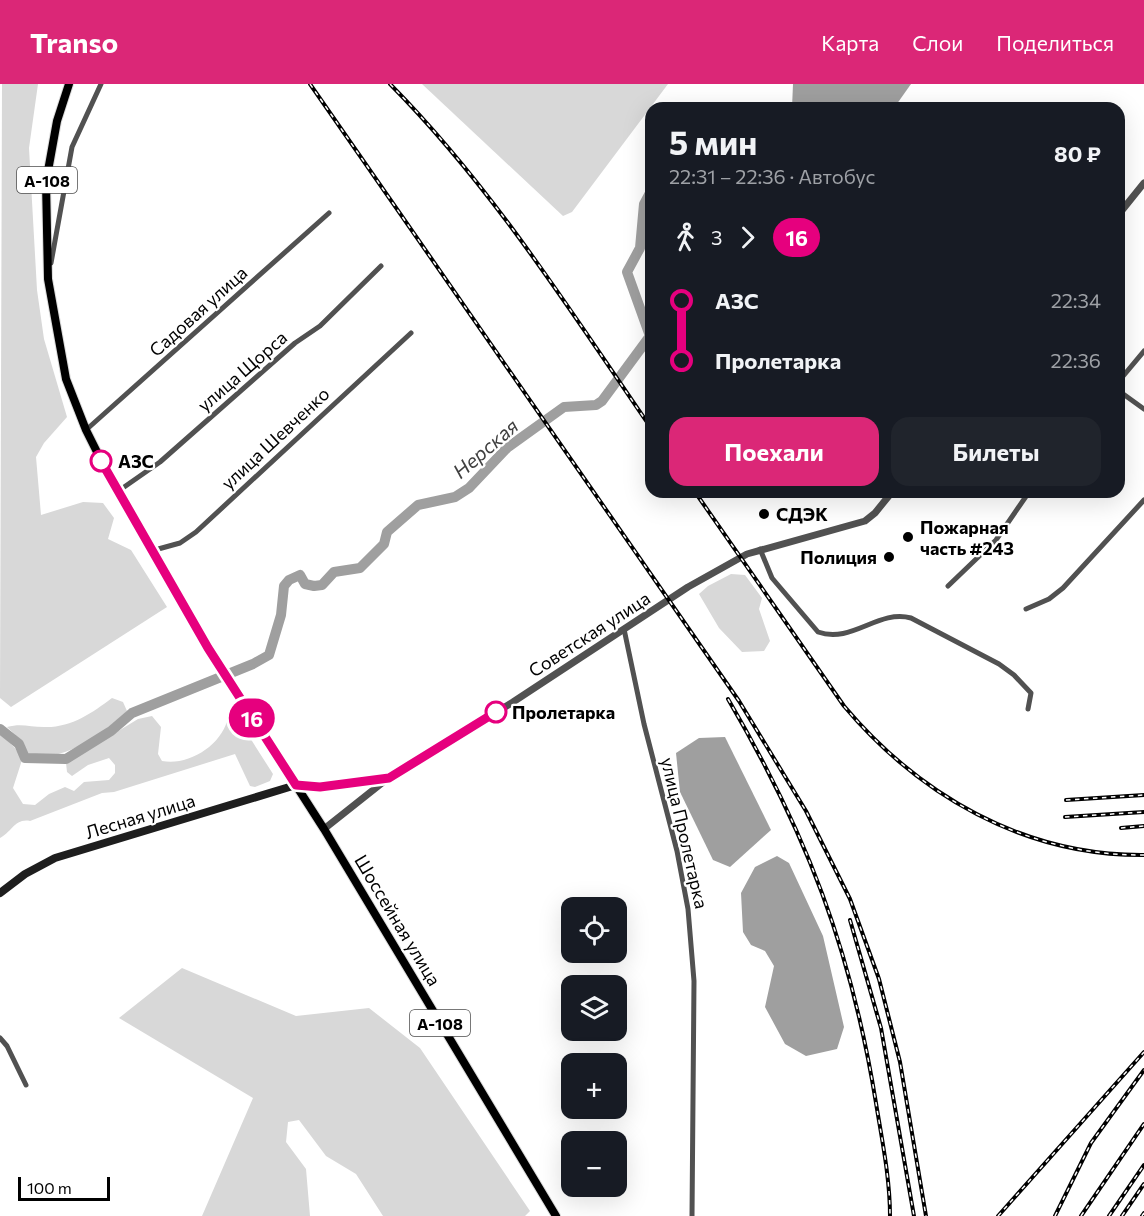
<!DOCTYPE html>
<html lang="ru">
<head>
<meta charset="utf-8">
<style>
  :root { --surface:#171b24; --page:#20242c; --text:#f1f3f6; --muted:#9ea1a6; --accent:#db2777 }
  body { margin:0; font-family:Commissioner,sans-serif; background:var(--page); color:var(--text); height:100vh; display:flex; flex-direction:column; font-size:22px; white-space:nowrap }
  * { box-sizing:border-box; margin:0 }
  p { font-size:20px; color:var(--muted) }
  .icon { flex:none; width:33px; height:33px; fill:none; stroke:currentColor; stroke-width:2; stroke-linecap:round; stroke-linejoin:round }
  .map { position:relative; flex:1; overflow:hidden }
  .panel { position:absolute; left:645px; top:18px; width:480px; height:396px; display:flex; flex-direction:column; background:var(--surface); border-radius:18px; box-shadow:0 6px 24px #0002 }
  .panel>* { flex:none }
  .badge { padding:0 12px; border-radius:20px; font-size:21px; line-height:39px }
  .tools { position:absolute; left:561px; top:813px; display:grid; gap:12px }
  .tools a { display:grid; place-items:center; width:66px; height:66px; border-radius:12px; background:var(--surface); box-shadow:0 6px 24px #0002; font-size:30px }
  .scale { position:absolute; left:18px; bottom:15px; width:92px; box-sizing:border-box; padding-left:6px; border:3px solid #000; border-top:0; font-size:16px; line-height:21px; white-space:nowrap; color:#000; -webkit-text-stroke:4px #fff; paint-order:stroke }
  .map>.badge { position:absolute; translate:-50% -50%; box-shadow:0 0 0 3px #fff }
  .legs { display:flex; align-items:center; gap:9px; height:66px; padding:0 24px; font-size:20px }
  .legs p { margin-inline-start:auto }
  .head { display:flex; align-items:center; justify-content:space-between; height:102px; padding:0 24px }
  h1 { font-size:33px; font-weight:700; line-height:45px }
  .button { display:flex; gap:12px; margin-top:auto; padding:12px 24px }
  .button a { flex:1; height:69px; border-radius:18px; background:var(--accent); color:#fff; font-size:24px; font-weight:700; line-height:69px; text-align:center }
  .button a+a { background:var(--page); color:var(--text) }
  ul { padding:0 24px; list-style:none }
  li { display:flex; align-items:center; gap:21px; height:60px; font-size:22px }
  li i { display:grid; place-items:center; width:9px; height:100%; margin:0 8px; background:currentColor }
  li i::after { content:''; width:15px; height:15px; margin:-8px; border:4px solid; border-radius:50%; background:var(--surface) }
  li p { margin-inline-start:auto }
  li:first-child i { background:linear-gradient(#0000 50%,currentColor 0) }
  li:last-child i { background:linear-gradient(currentColor 50%,#0000 0) }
  header { display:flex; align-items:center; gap:36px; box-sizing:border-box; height:84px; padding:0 30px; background:var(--accent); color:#fff }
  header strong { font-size:28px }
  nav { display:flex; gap:33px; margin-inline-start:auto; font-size:21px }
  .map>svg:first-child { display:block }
  .green { fill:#d8d8d8 }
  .water { fill:#9f9f9f }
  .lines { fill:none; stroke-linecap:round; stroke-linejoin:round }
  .river { stroke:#9f9f9f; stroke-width:10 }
  .trunk-casing { stroke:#dbdbdb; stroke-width:10 }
  .minor { stroke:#515151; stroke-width:5 }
  .tertiary { stroke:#515151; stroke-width:7 }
  .secondary { stroke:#1e1e1e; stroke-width:8 }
  .trunk { stroke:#000; stroke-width:8 }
  .rail-casing { stroke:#000; stroke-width:4 }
  .rail { stroke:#fff; stroke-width:1.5; stroke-dasharray:4.5; stroke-linecap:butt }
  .line-1-casing { stroke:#fff; stroke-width:14 }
  .line-1 { stroke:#e6007e; stroke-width:9 }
  .stop-1-dot { fill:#fff; stroke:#e6007e; stroke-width:3 }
  .poi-dot { fill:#000; stroke:#fff; stroke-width:2 }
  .labels { text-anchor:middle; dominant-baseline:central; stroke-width:4.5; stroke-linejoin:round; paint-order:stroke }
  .shield { fill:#fff; stroke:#4c4c4c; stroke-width:1.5 }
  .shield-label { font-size:16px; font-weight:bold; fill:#000 }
  .street-label { font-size:18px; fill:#000; stroke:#fff }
  .stop-label { font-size:18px; font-weight:bold; fill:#000; stroke:#fff; text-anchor:start }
  .poi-label { font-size:18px; font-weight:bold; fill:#000; stroke:#fff; text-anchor:start }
  .water-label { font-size:20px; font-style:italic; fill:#404040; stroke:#fff }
</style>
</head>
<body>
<header>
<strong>Transo</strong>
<nav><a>Карта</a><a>Слои</a><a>Поделиться</a></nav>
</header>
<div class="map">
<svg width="1144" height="1132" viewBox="0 0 1144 1132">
  <rect width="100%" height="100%" fill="#fff"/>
  <g class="green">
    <polygon points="2,0 38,0 29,64 37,206 44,255 67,333 44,359 36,373 41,431 83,418 103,419 114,434 108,455 131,466 167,523 11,623 0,614"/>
    <polygon points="422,0 668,0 572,128 563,132"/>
    <polygon points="731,490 745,491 762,514 759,525 770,557 764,567 742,568 719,544 699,510 708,502"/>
    <path d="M112 614 123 618 127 627C101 651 63 680 26 670L24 659 7 643C21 639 30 643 44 643 71 644 92 629 112 614Z"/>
    <path d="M152 632 161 643 158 670 162 677C188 682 220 662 227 637L238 635 273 690 270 697 255 703 250 702 235 670 114 708 102 709 30 737C15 734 11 749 0 754V649L15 664 22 676 13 704 23 720 35 721 49 710 65 703 74 707 84 698 109 696 115 689V681L109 674 88 681 72 692 67 688 66 679 138 635Z"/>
    <polygon points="182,884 296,932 369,924 420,964 530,1127 525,1132 383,1132 356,1090 326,1072 299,1036 288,1038 286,1058 306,1085 310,1132 202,1132 253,1014 119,934"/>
  </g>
  <g class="water">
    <polygon points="793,0 911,0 894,24 792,24"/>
    <polygon points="725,653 771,746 730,783 713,776 680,708 676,669 699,654"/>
    <polygon points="777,772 789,779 823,852 844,943 837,965 806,972 785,960 765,923 774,882 765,867 751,861 743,848 741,809 755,783"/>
  </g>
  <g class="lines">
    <polyline class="river" points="0,645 19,660 25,674 66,675 111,647 132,629 253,580 269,571 281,531 284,502 289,496 300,491 305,500 314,502 322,501 334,488 360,484 384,460 387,448 418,421 455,413 469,404 507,364 564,323 596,321 602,317 650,252 627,188 640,164 644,120 651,107"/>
    <defs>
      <polyline id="trunk" points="69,0 57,37 46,98 48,195 66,295 86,346 117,408 208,564 324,745 556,1132"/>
    </defs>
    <use href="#trunk" class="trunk-casing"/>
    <g class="minor">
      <polyline points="51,179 72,63 101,0"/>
      <polyline points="1119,297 1144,267"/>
      <polyline points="1119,307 1144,325"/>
      <polyline points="86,346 329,129"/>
      <polyline points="117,408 160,378 295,259 320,242 381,182"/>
      <path d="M760 465 772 494 818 548C852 560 878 525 911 534L999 580 1014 591 1031 609 1028 625"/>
      <polyline points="151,467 180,459 196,448 411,249"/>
      <polyline points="948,502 996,456 1029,408"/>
      <polyline points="1026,525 1049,515 1063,504 1144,416"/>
      <polyline points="624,545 644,640 677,767 688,825 694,897 692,1132"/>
      <polyline points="0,954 7,962 26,1001"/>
    </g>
    <g class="tertiary">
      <polyline points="1119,130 1144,99"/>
      <polyline points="296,701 319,703 389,694 513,618 688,503 747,470 865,437 875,429 892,408"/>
      <polyline points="324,745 387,695"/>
    </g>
    <polyline class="secondary" points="0,809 25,790 55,774 296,701"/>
    <use href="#trunk" class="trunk"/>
    <defs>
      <g id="rail">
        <polyline points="310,0 739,617 806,727 850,815 879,895 900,978 926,1132"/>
        <path d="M390 0C492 103 569 225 651 344"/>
        <path d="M695 408 844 622C919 711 1024 772 1144 771"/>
        <path d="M728 615C807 750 851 865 876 1019 882 1056 890 1094 890 1132"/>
        <polyline points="1066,716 1144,711"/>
        <polyline points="1065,733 1144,728"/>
        <polyline points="1121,744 1144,742"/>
        <polyline points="850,836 881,944 914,1132"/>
        <polyline points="998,1132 1144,968"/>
        <polyline points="1055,1132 1091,1059 1144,986"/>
        <polyline points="1081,1132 1144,1040"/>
        <polyline points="1109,1132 1144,1081"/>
        <polyline points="1122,1132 1144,1100"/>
        <polyline points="1142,1132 1144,1129"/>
      </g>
    </defs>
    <use href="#rail" class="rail-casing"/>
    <use href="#rail" class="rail"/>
  </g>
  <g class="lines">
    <defs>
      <polyline id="line-1" points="101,377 208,564 296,701 320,703 389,694 496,628"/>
    </defs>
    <use href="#line-1" class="line-1-casing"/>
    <use href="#line-1" class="line-1"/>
  </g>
  <g class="stop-1-dot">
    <circle cx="101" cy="377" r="10"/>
    <circle cx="496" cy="628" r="10"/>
  </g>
  <g class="poi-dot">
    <circle cx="764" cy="430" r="6"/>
    <circle cx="908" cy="453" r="6"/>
    <circle cx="889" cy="473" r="6"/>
  </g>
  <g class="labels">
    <g class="shield">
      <rect x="17" y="83" width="60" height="26" rx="4.5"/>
      <rect x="410" y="926" width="60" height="26" rx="4.5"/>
    </g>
    <g class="shield-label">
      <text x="47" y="96">А-108</text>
      <text x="440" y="939">А-108</text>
    </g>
    <g class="street-label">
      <text transform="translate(198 227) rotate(-42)">Садовая улица</text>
      <text transform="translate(242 287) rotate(-41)">улица Щорса</text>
      <text transform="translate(275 354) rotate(-43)">улица Шевченко</text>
      <text transform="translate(589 550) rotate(-33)">Советская улица</text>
      <text transform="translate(140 732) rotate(-17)">Лесная улица</text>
      <text transform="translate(685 749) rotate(77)">улица Пролетарка</text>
      <text transform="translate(398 836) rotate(59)">Шоссейная улица</text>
    </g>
    <g class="stop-label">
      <text x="118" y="377">АЗС</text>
      <text x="512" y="628">Пролетарка</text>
    </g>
    <g class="poi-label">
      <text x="776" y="430">СДЭК</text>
      <text x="920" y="443">Пожарная<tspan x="920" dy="21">часть #243</tspan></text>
      <text x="877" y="473" text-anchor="end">Полиция</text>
    </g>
    <g class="water-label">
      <text transform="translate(485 364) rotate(-41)">Нерская</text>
    </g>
  </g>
</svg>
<div class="tools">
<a><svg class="icon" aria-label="locate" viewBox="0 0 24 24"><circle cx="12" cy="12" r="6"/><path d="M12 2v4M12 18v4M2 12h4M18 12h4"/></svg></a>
<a><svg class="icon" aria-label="layers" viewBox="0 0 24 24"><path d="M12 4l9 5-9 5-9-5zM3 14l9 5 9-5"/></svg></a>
<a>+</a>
<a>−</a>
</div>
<div class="scale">100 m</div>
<b class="badge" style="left:252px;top:634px;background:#e6007e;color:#fff">16</b>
<section class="panel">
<div class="head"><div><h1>5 мин</h1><p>22:31 – 22:36 · Автобус</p></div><b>80 ₽</b></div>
<div class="legs"><svg class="icon" aria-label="walk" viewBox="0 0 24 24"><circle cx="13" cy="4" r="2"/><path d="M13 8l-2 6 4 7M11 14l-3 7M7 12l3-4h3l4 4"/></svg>3<svg class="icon" aria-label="forward" viewBox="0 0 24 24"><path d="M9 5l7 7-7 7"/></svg><b class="badge" style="background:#e6007e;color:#fff">16</b></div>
<ul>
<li><i style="color:#e6007e"></i><b>АЗС</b><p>22:34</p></li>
<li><i style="color:#e6007e"></i><b>Пролетарка</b><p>22:36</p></li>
</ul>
<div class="button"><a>Поехали</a><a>Билеты</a></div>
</section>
</div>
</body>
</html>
